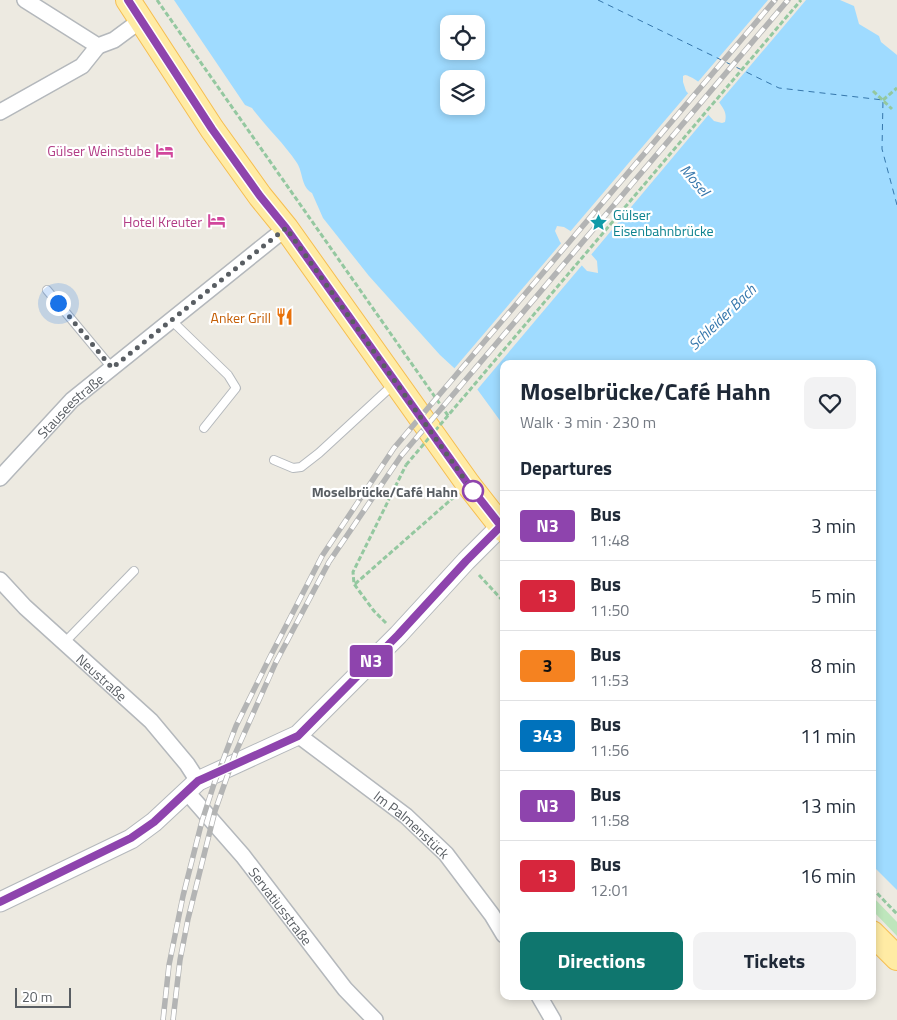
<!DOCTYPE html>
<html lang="en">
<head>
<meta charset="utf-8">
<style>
  :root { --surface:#fff; --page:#f2f2f3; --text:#1f2937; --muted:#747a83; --line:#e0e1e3; --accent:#0f766e }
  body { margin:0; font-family:"Titillium Web",sans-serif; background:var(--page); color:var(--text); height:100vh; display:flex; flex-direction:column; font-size:19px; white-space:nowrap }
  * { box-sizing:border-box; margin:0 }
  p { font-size:16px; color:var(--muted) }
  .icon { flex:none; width:28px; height:28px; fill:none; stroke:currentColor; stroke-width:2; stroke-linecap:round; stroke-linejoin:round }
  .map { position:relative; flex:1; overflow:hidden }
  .details { position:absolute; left:500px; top:360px; width:376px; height:640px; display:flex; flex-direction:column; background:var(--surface); border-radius:10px; box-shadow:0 2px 8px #0003 }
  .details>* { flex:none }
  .badge { padding:0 10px; border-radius:4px; font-size:18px; line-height:32px }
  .tools { position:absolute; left:440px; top:15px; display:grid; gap:10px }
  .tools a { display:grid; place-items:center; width:45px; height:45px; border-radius:10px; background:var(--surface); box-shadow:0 2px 8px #0003; font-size:25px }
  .scale { position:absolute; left:15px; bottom:12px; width:56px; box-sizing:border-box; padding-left:5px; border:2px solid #595e63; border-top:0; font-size:14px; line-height:18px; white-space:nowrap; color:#595e63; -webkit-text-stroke:4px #fff; paint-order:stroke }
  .you { position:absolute; width:25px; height:25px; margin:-12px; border:4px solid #fff; border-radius:50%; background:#1a73e8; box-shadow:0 0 0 8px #1a73e833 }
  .map>.badge { position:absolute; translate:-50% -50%; box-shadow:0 0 0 2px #fff }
  h2 { padding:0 20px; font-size:19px; line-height:45px }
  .round { display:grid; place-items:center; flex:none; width:52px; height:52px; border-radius:10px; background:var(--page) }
  .head { display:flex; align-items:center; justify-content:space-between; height:85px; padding:0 20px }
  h1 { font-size:24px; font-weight:700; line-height:38px }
  .primary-button { display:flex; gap:10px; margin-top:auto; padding:10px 20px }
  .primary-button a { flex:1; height:58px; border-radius:10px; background:var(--accent); color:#fff; font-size:20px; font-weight:700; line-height:58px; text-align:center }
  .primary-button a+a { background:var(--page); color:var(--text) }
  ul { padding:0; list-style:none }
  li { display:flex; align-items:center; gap:15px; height:70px; padding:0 20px; border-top:1px solid var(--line) }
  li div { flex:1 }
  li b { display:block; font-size:19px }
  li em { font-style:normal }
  li .badge { min-width:55px; font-weight:700; text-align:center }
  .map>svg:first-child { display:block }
  .green { fill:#bee6bc }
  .water { fill:#9fdbff; fill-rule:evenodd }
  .pier { fill:#edeae1 }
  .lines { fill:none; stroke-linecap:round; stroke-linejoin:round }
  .ferry { stroke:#3677ac; stroke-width:1; stroke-dasharray:6 5; stroke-linecap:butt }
  .service-casing { stroke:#b4b8bc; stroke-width:10 }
  .minor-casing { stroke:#b4b8bc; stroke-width:18 }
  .tertiary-casing { stroke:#b4b8bc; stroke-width:21 }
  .primary-casing { stroke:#f6be51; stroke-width:26 }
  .path { stroke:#94c8a0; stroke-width:3; stroke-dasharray:5 2.5; stroke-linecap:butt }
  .service { stroke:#fff; stroke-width:8 }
  .minor { stroke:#fff; stroke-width:15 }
  .tertiary { stroke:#fff; stroke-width:19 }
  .primary { stroke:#ffeba4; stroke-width:24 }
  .rail-casing { stroke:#b3b4b4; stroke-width:5.5 }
  .rail { stroke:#fff; stroke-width:4; stroke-dasharray:11; stroke-linecap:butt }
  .path-bridge { stroke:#94c8a0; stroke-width:3; stroke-dasharray:5 2.5; stroke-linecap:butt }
  .line-casing { stroke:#fff; stroke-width:11 }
  .line { stroke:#8e44ad; stroke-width:8 }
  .walk { stroke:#595e63; stroke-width:5; stroke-dasharray:0 9 }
  .stop-dot { fill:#fff; stroke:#8e44ad; stroke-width:2.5 }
  .labels { text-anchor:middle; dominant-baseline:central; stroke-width:4.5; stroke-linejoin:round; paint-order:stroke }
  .hotel-label { font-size:14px; fill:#b23c85; stroke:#fff; text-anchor:end }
  .culture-label { font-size:14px; fill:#0d838f; stroke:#fff; text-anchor:start }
  .food-label { font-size:14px; fill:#c56008; stroke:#fff; text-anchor:end }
  .street-label { font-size:14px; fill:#595e63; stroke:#fff }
  .stop-label { font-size:14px; font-weight:bold; fill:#595e63; stroke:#fff; text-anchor:end }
  .water-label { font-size:15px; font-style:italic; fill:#3677ac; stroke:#fff }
</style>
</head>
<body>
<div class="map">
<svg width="897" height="1020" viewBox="0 0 897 1020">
  <rect width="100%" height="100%" fill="#edeae1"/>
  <polygon class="green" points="872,896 897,922 897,936 873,911"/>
  <path class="water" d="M174 0H840L854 6 859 24 879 36 881 42 897 55V890L872 865V364H504V426L477 389 440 355 369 276 323 218 312 193C301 187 303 172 297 163 284 143 266 127 252 108L245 105ZM449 24H476V51H449ZM685 75C697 77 719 99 724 110 726 114 726 118 725 122L722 123 714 121 686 91 683 82V76ZM449 79H476V106H449ZM557 226 564 227 572 232 597 261 598 273 587 271 560 242 555 231Z"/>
  <g class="pier">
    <polygon points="768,0 806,0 717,105 697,83"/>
    <polygon points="690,91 710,113 590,256 569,233"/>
    <polygon points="563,241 583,264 476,391 453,370"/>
  </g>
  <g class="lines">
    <polyline class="ferry" points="598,0 779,88 883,100 882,149 897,205"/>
    <defs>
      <g id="service">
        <polyline points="47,290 112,368"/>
        <polyline points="171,320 228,375 236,388 204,428"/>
        <polyline points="274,460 293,468 301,467 319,453 394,384"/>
        <polyline points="64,643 134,571"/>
      </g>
      <g id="minor">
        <polyline points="25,0 98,46 114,40 141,20"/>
        <polyline points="0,112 82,66 98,46"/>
        <path id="s1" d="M0 478 72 400 286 228"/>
        <path id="s2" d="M0 580 25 607 151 721 187 764 198 781"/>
        <path id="s3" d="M298 735 406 816 446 854 492 915 504 935"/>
        <path id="s4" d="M186 791 243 856 345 989 375 1020"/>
        <polyline points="539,996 553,1020"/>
      </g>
      <polyline id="tertiary" points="0,902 131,839 154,822 198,781 298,735 398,635 466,561 501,526"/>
      <g id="primary">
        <polyline points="128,0 212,129 260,196 286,228 468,484 504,530"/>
        <polyline points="872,933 897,958"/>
      </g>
    </defs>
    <use href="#service" class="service-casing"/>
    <use href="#minor" class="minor-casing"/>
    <use href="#tertiary" class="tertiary-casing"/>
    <use href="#primary" class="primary-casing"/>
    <g class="path">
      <polyline points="157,0 449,417"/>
      <polyline points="873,91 892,109"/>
      <polyline points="883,100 897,88"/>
      <polyline points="479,575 504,602"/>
      <polyline points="355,584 454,497"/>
      <polyline points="386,623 374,611 354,584 353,572 406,465"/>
      <polyline points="872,888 897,914"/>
    </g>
    <use href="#service" class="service"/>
    <use href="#minor" class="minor"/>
    <use href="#tertiary" class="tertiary"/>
    <use href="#primary" class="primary"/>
    <defs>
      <g id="rail">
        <polyline points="163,1020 169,965 183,896 202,821 215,781 236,726 270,657 322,556 394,448 775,0"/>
        <polyline points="173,1020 180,960 188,919 215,811 235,754 276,662 329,562 401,456 788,0"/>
      </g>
    </defs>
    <use href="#rail" class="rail-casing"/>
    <use href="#rail" class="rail"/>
    <polyline class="path-bridge" points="406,465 801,0"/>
  </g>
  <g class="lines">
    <defs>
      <polyline id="line" points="0,902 131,838 154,822 198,781 298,736 398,635 466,561 501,526 468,484 286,228 260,196 212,129 128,0"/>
    </defs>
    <use href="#line" class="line-casing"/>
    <use href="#line" class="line"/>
    <polyline class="walk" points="58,303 112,368 286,228 473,491"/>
  </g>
  <defs>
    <symbol id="hotel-bare" viewBox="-9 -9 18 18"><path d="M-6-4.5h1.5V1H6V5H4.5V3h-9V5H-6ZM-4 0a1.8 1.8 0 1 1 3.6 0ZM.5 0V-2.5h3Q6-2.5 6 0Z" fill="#d1479c" stroke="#fff" stroke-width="2.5" paint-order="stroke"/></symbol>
    <symbol id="sight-bare" viewBox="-9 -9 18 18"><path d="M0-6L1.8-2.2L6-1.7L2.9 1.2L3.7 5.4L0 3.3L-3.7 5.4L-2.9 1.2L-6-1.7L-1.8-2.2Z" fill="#0f9aa8" stroke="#fff" stroke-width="2.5" paint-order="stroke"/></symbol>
    <symbol id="restaurant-bare" viewBox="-9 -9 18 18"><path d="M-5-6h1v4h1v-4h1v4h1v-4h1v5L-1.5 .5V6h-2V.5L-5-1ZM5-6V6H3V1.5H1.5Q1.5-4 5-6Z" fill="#e8710a" stroke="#fff" stroke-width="2.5" paint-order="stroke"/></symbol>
  </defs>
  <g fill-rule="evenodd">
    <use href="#hotel-bare" x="152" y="138" width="25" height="25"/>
    <use href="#hotel-bare" x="204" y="208" width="25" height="25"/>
    <use href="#sight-bare" x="586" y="210" width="25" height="25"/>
    <use href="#restaurant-bare" x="272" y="304" width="25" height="25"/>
  </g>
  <circle class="stop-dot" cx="473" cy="491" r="10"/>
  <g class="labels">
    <g class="hotel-label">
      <text x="151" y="150">Gülser Weinstube</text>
      <text x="202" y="221">Hotel Kreuter</text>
    </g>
    <g class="culture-label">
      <text x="613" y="214">Gülser<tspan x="613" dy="16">Eisenbahnbrücke</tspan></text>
    </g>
    <g class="food-label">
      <text x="271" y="317">Anker Grill</text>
    </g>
    <g class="street-label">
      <text stroke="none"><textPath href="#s1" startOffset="101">Stauseestraße</textPath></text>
      <text stroke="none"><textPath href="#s2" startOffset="141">Neustraße</textPath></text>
      <text stroke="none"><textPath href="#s3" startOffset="145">Im Palmenstück</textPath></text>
      <text stroke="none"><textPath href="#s4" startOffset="149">Servatiusstraße</textPath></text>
    </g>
    <g class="stop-label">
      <text x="458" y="491">Moselbrücke/Café Hahn</text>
    </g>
    <g class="water-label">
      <text transform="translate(695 180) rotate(50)">Mosel</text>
      <text transform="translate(722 317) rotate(-44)">Schleider Bach</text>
    </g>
  </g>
</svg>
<div class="tools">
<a><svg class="icon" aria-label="locate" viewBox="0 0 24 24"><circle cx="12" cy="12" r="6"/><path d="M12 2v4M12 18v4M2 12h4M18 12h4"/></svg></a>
<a><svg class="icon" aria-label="layers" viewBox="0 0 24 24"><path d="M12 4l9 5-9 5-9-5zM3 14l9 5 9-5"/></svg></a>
</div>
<div class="scale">20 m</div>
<div class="you" style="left:58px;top:303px"></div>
<b class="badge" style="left:371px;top:661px;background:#8e44ad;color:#fff">N3</b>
<section class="details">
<div class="head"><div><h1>Moselbrücke/Café Hahn</h1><p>Walk · 3 min · 230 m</p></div><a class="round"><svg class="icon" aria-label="heart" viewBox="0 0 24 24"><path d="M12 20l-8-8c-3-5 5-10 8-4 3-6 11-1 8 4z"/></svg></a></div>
<h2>Departures</h2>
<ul>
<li><span class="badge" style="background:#8e44ad;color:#fff">N3</span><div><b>Bus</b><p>11:48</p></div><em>3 min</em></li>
<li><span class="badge" style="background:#d7263d;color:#fff">13</span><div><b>Bus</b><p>11:50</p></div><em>5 min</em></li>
<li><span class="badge" style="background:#f58220;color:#111">3</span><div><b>Bus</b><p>11:53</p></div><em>8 min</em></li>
<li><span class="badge" style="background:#0072bc;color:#fff">343</span><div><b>Bus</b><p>11:56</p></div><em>11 min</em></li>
<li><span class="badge" style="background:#8e44ad;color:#fff">N3</span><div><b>Bus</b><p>11:58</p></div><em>13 min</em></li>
<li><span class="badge" style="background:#d7263d;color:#fff">13</span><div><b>Bus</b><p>12:01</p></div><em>16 min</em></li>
</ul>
<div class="primary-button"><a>Directions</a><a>Tickets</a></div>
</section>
</div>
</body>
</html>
